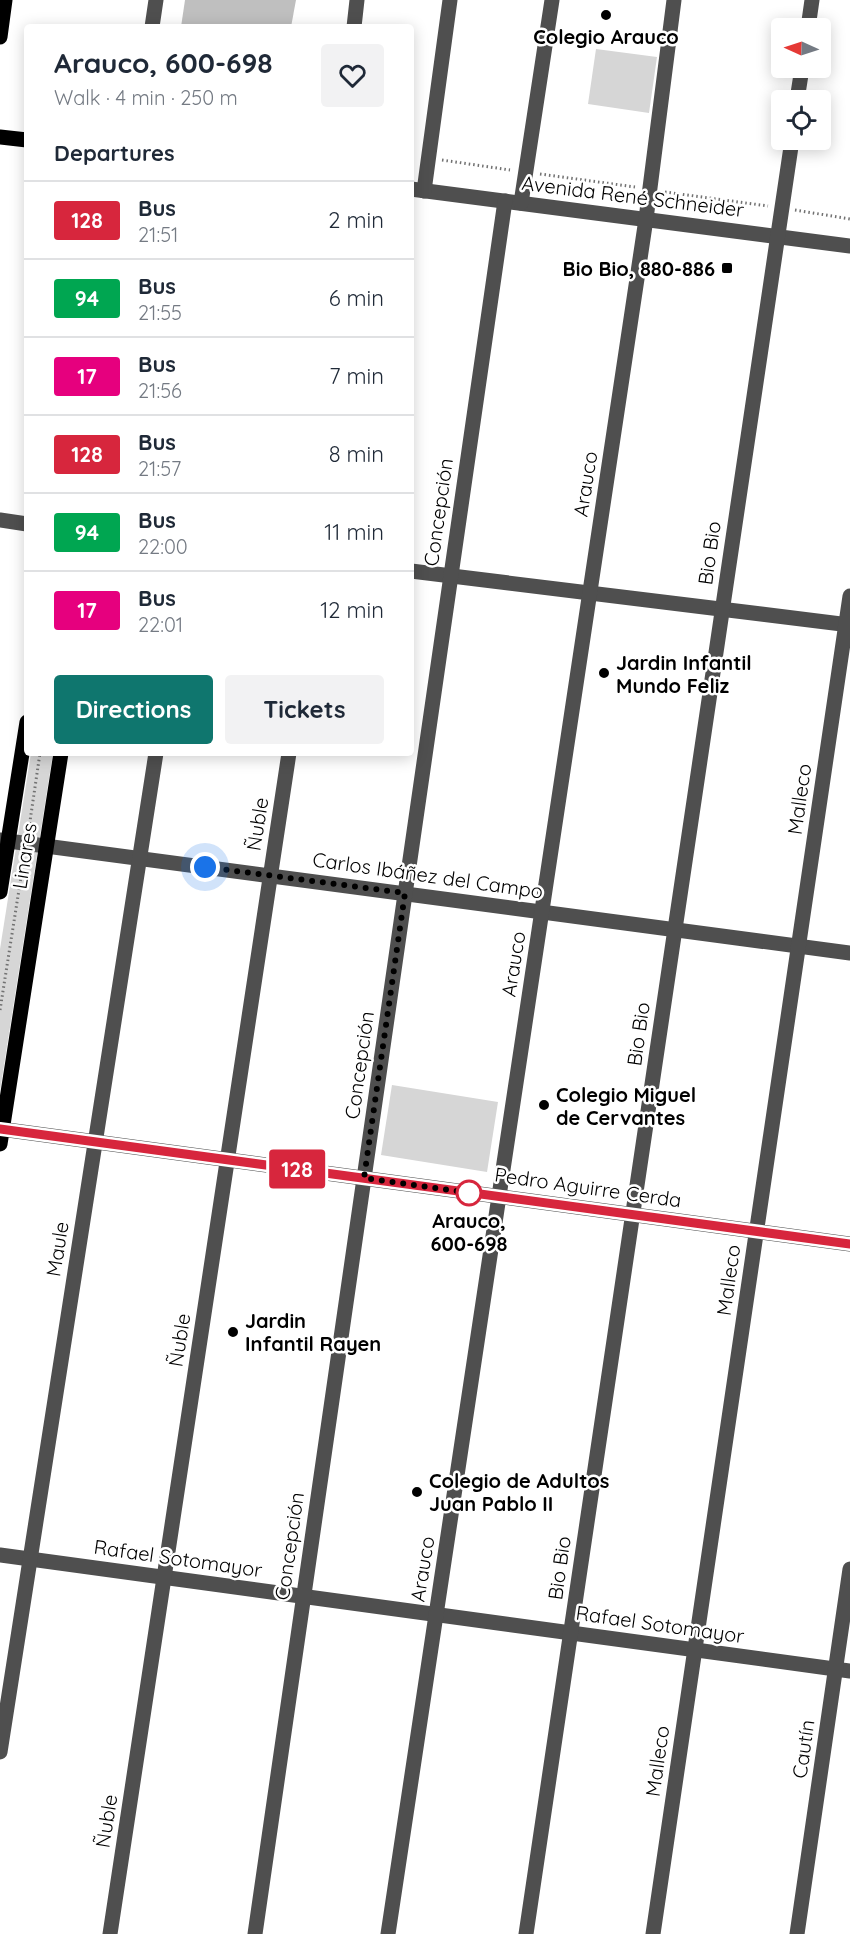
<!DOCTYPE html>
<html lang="en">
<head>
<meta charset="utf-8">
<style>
  :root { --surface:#fff; --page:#f2f2f3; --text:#1f2937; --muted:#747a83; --line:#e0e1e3; --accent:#0f766e }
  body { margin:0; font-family:Quicksand,sans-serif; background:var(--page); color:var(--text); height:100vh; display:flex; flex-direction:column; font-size:22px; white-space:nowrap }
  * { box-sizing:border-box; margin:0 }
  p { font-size:20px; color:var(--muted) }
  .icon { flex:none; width:33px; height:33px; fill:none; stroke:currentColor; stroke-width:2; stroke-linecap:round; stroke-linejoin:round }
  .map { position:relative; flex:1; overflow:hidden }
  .details { position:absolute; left:24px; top:24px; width:390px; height:732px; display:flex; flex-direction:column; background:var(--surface); border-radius:6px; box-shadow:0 3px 15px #0003 }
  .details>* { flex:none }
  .badge { padding:0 12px; border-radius:4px; font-size:21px; line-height:39px }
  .needle { width:39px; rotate:273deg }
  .tools { position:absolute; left:771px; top:18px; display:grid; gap:12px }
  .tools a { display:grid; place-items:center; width:60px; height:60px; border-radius:6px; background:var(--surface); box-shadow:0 3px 15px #0003; font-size:30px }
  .you { position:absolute; width:30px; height:30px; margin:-15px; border:4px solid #fff; border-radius:50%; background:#1a73e8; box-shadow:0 0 0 9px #1a73e833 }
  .map>.badge { position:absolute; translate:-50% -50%; box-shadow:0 0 0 3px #fff }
  h2 { padding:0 30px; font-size:22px; line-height:54px }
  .round { display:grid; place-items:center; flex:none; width:63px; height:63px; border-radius:6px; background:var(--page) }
  .head { display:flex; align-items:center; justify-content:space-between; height:102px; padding:0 30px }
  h1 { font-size:28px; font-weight:700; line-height:45px }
  .cta { display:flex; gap:12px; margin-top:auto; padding:12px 30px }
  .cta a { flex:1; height:69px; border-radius:6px; background:var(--accent); color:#fff; font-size:24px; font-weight:700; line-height:69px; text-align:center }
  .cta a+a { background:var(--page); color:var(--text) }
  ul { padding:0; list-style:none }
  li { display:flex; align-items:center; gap:18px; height:78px; padding:0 30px; border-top:2px solid var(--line) }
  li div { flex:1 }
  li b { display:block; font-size:22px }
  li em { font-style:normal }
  li .badge { min-width:66px; font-weight:700; text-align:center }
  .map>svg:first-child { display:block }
  .green { fill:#d6d6d6 }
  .building { fill:#bfbfbf }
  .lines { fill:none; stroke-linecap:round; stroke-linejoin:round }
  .path { stroke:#717171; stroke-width:3; stroke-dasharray:1.5 3; stroke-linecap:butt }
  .minor { stroke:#4f4f4f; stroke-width:15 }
  .major { stroke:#000; stroke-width:15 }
  .line-casing { stroke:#fff; stroke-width:14 }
  .line { stroke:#d7263d; stroke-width:9 }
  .walk { stroke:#000; stroke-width:6; stroke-dasharray:0 10.8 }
  .poi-dot { fill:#000; stroke:#fff; stroke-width:2 }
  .stop-dot { fill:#fff; stroke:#d7263d; stroke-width:3 }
  .labels { text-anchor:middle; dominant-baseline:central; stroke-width:5; stroke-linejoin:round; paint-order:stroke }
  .poi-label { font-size:20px; font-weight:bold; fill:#000; stroke:#fff; text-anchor:start }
  .street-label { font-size:20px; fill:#000; stroke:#fff }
  .stop-label { font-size:20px; font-weight:bold; fill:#000; stroke:#fff }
</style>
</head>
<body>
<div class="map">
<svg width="850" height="1934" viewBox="0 0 850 1934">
  <rect width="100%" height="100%" fill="#fff"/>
  <g class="green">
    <polygon points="596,49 657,57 649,113 588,104"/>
    <polygon points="31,753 53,753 0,1091 0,949"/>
    <polygon points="392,1085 498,1102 487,1172 381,1155"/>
  </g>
  <polygon class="building" points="185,0 296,0 291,27 181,27"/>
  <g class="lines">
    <g class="path">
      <polyline points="442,160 510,170"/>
      <polyline points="540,174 635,187"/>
      <polyline points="665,192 768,206"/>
      <polyline points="795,210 850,219"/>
      <polyline points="29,828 40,753"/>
      <polyline points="0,1010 24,858"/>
    </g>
    <g class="minor">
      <polyline points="152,27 156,0"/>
      <polyline points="354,27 357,0"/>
      <polyline points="808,28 812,0"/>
      <polyline points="797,100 802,68"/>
      <polyline points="411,189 850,246"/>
      <polyline points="424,191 450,0"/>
      <polyline points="521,203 552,0"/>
      <polyline points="0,520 27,524"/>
      <polyline points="411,571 850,625"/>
      <polyline points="0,840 850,953"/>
      <polyline points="0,1129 850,1244"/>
      <polyline points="0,1555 850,1671"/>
      <polyline points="0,1752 156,753"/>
      <polyline points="110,1934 289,753"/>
      <polyline points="255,1934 505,201"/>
      <polyline points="388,1934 646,219 674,0"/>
      <polyline points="526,1934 792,140"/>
      <polyline points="653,1934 850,596"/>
      <polyline points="797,1934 850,1569"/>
    </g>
    <g class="major">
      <polyline points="0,37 5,0"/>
      <polyline points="0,137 27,140"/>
      <polyline points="0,892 27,722"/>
      <polyline points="0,1144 61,753"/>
    </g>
  </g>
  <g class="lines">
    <defs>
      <polyline id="line" points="0,1129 850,1244"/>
    </defs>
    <use href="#line" class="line-casing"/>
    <use href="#line" class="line"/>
    <polyline class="walk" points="205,867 405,893 364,1178 477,1194 469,1193"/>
  </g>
  <g class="poi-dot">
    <circle cx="606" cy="15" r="6"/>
    <rect x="721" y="262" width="12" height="12" rx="3"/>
    <circle cx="604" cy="673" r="6"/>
    <circle cx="544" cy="1105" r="6"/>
    <circle cx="233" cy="1332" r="6"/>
    <circle cx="417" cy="1492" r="6"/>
  </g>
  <circle class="stop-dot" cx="469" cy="1193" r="12"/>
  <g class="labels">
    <g class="poi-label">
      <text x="606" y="36" text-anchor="middle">Colegio Arauco</text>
      <text x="715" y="268" text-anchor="end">Bio Bio, 880-886</text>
      <text x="616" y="662">Jardin Infantil<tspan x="616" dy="23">Mundo Feliz</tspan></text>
      <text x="556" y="1094">Colegio Miguel<tspan x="556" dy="23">de Cervantes</tspan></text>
      <text x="245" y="1320">Jardin<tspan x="245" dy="23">Infantil Rayen</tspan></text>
      <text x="429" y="1480">Colegio de Adultos<tspan x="429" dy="23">Juan Pablo II</tspan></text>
    </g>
    <g class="street-label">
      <text transform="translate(633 196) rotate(7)">Avenida René Schneider</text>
      <text transform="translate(585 484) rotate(-81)">Arauco</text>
      <text transform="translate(438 512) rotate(-82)">Concepción</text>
      <text transform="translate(709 553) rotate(-82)">Bio Bio</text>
      <text transform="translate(799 799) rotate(-82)">Malleco</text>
      <text transform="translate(257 824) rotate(-81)">Ñuble</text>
      <text transform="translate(24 856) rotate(-81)">Linares</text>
      <text transform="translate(428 875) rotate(8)">Carlos Ibáñez del Campo</text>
      <text transform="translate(513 964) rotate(-81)">Arauco</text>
      <text transform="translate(638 1034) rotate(-82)">Bio Bio</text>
      <text transform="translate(359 1065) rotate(-82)">Concepción</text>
      <text transform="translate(588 1187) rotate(8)">Pedro Aguirre Cerda</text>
      <text transform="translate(57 1249) rotate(-81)">Maule</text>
      <text transform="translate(728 1280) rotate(-82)">Malleco</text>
      <text transform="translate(179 1340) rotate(-81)">Ñuble</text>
      <text transform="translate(289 1546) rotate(-82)">Concepción</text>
      <text transform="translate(178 1558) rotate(8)">Rafael Sotomayor</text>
      <text transform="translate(559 1568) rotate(-82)">Bio Bio</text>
      <text transform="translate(422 1569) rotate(-81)">Arauco</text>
      <text transform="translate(660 1624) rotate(8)">Rafael Sotomayor</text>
      <text transform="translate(803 1749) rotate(-82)">Cautín</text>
      <text transform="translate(657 1761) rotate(-82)">Malleco</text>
      <text transform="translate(106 1821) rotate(-81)">Ñuble</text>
    </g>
    <g class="stop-label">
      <text x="469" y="1220">Arauco,<tspan x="469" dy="23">600-698</tspan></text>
    </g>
  </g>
</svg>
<div class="tools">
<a><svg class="needle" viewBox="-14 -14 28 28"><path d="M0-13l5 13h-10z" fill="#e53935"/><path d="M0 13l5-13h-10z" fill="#747a83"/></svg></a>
<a><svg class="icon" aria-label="locate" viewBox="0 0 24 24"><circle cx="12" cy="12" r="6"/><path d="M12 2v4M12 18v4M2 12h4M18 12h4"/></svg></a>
</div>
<div class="you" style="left:205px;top:867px"></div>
<b class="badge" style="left:297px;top:1169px;background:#d7263d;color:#fff">128</b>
<section class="details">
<div class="head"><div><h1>Arauco, 600-698</h1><p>Walk · 4 min · 250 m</p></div><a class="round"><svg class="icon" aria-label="heart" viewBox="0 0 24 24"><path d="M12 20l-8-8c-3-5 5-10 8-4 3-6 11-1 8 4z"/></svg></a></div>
<h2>Departures</h2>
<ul>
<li><span class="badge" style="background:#d7263d;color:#fff">128</span><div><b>Bus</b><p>21:51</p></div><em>2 min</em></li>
<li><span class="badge" style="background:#00a651;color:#fff">94</span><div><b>Bus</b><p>21:55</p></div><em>6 min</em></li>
<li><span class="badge" style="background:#e6007e;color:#fff">17</span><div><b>Bus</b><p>21:56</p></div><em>7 min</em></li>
<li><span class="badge" style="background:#d7263d;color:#fff">128</span><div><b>Bus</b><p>21:57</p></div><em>8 min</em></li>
<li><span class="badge" style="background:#00a651;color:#fff">94</span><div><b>Bus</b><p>22:00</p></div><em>11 min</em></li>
<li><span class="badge" style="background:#e6007e;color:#fff">17</span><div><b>Bus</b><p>22:01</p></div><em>12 min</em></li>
</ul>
<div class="cta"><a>Directions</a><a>Tickets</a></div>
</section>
</div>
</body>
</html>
